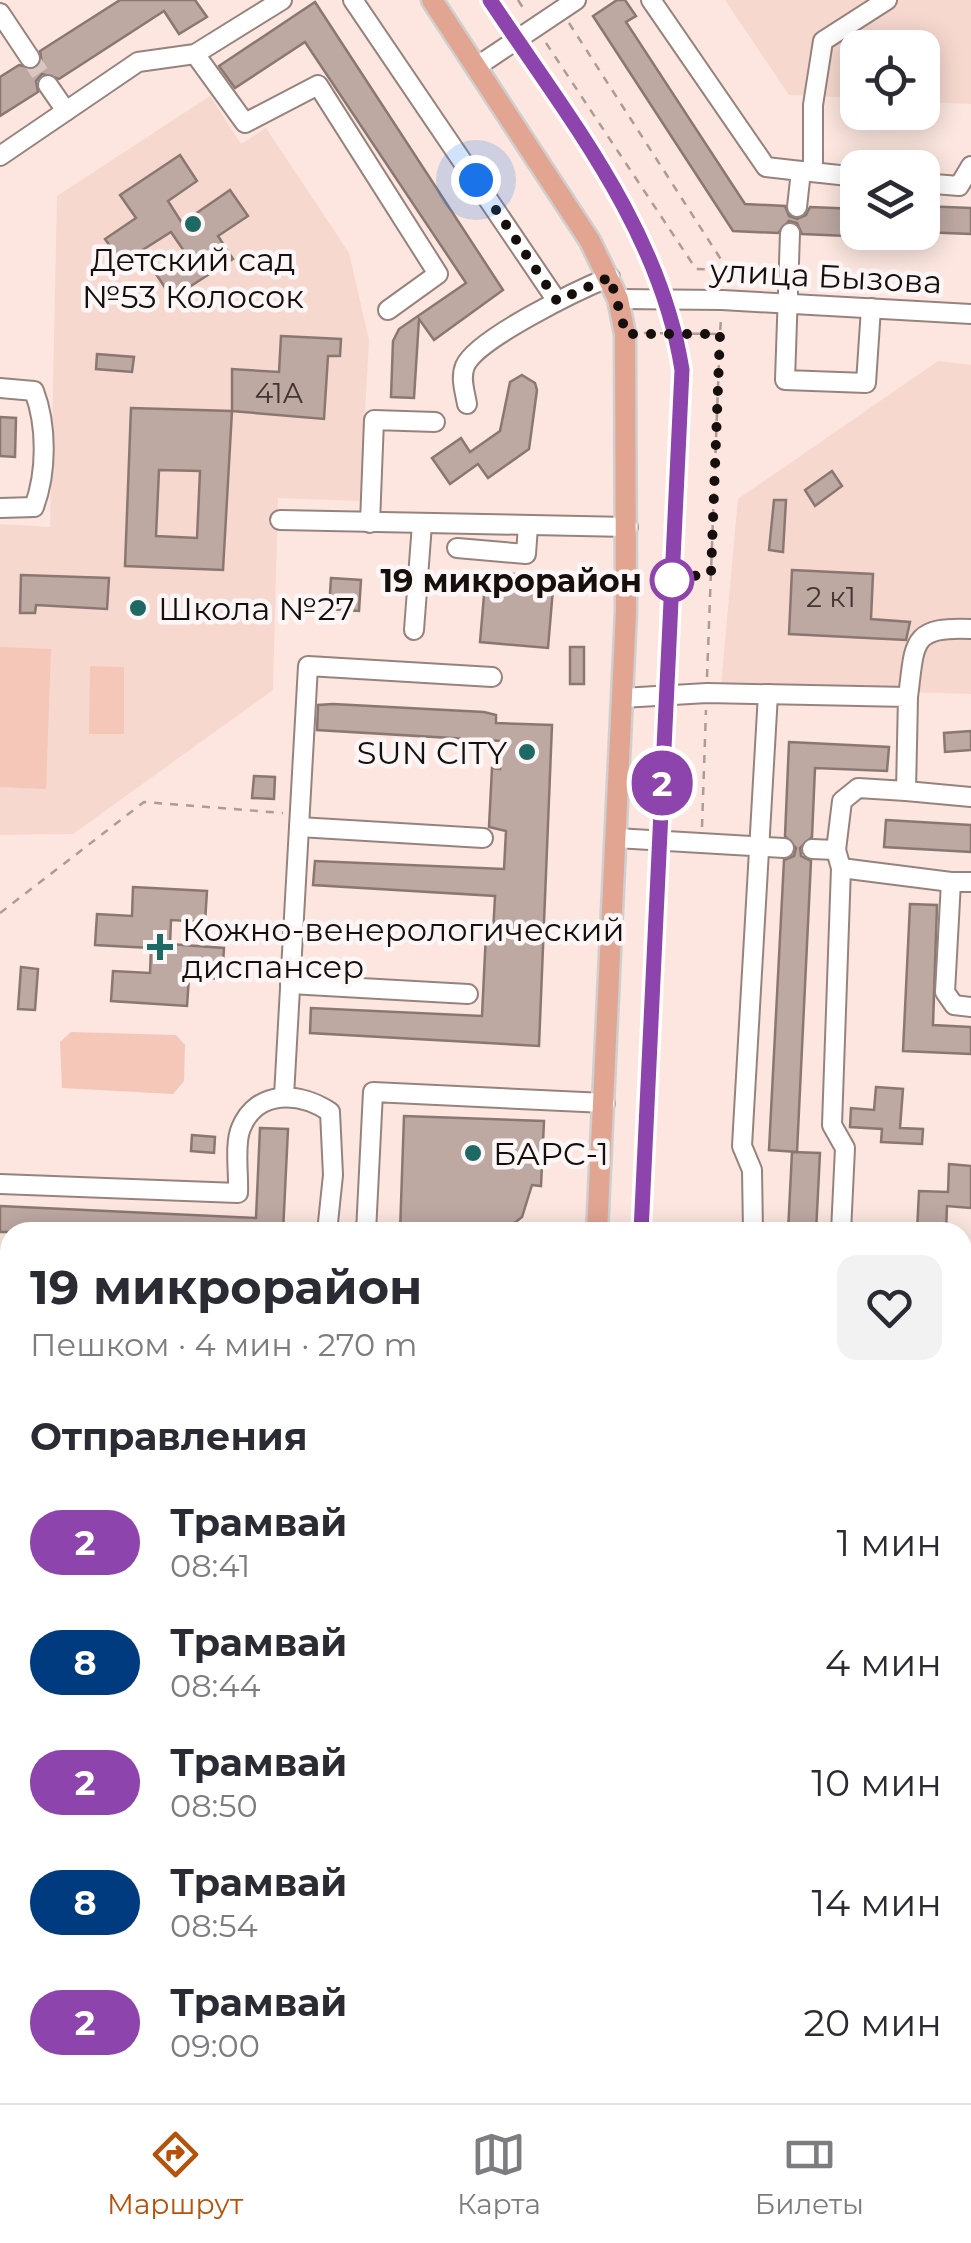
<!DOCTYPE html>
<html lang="ru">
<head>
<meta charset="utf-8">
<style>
  :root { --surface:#fff; --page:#f2f2f3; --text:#2b2b33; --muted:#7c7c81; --line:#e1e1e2; --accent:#b45309 }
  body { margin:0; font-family:Montserrat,sans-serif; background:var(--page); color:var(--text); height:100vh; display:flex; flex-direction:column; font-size:38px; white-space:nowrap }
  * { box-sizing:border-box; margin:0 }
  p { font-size:32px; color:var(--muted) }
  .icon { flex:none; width:55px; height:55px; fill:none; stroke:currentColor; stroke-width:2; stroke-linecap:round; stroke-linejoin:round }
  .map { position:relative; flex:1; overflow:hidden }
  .sheet { position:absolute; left:0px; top:1222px; width:972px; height:882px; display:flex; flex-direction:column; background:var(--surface); border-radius:30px 30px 0 0; box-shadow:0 5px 25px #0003 }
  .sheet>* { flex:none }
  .badge { padding:0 20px; border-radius:32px; font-size:35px; line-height:65px }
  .buttons { position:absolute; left:840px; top:30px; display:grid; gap:20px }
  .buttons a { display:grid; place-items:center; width:100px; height:100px; border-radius:20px; background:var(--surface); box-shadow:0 5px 25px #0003; font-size:50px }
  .you { position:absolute; width:50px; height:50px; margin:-25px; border:8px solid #fff; border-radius:50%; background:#1a73e8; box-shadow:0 0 0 15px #1a73e833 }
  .map>.badge { position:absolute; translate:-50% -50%; box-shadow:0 0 0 5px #fff }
  h2 { padding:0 30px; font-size:38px; line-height:90px }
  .round { display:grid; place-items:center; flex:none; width:105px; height:105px; border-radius:20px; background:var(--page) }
  .summary { display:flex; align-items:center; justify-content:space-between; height:170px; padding:0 30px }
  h1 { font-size:48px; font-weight:700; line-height:75px }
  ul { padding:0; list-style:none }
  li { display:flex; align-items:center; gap:30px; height:120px; padding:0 30px }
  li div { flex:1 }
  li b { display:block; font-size:38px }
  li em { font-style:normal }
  li .badge { min-width:110px; font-weight:700; text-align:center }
  .tab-bar { display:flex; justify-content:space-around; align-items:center; height:140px; border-top:2px solid var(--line); background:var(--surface); font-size:28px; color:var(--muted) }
  .tab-bar a { display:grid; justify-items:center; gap:5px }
  .tab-bar .current { color:var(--accent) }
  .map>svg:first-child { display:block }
  .built { fill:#f6d8cf }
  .green { fill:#f4c7b8 }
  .building { fill:#bda8a2; stroke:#8b7771; stroke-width:2.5; fill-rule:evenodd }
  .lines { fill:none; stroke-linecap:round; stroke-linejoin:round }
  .minor-tunnel { stroke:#dac6c0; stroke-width:18; stroke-dasharray:18 9; stroke-linecap:butt }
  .minor-casing { stroke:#97837d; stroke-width:22 }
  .major-casing { stroke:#d0cfcf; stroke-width:25 }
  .path { stroke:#ac9b96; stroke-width:2.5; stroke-dasharray:8 8; stroke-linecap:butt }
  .minor { stroke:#fff; stroke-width:18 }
  .major { stroke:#e2a592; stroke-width:20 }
  .tram { stroke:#786b67; stroke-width:2.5 }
  .line-casing { stroke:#fff; stroke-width:22 }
  .line { stroke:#8e44ad; stroke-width:15 }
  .walk { stroke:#160f0d; stroke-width:10; stroke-dasharray:0 18 }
  .poi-dot { fill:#1e6963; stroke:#fcf7f6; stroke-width:4 }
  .stop-dot { fill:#fff; stroke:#8e44ad; stroke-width:5 }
  .labels { text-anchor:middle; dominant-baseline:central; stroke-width:9; stroke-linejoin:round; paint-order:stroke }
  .number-label { font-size:28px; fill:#403532 }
  .poi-label { font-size:32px; fill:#160f0d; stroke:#fcf7f6; text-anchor:start }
  .street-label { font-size:32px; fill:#160f0d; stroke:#fcf7f6 }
  .stop-label { font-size:32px; font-weight:bold; fill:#160f0d; stroke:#fcf7f6; text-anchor:end }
</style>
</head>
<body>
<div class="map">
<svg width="971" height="2103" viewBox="0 0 971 2103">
  <rect width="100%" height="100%" fill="#fce6df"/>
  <g class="built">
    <polygon points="725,0 971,0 971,104 923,102 922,48 858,48 857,98 789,95"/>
    <polygon points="210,96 241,144 266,128 349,253 369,340 360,501 278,498 273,690 73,834 0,835 0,524 50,527 57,196"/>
    <polygon points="938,361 971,365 971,694 721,686 738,499"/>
  </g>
  <g class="green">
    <polygon points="0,647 51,649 46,789 0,787"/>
    <polygon points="90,666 124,667 124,734 89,734"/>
    <polygon points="71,1032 176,1035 185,1045 184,1081 173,1094 62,1088 60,1042"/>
  </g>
  <g class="building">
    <polygon points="120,0 195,0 207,17 179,34 164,11 59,79 42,74 36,81 38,92 0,116 0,77 19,65 36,69 42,63 40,51"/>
    <polygon points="617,0 625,0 636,16 626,22 745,204 785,206 789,216 797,219 806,215 810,207 858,209 858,229 848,229 847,236 802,234 797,223 789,221 778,233 733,231 593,16"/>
    <polygon points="315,2 503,290 434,340 419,319 414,398 391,397 393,341 399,329 466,283 305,42 235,88 219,66"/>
    <polygon points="180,155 197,181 168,201 182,223 230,190 248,216 218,236 233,259 172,298 156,274 186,254 171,232 122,263 105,239 136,218 120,195"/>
    <polygon points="922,206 971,208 971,234 922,232"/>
    <polygon points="281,336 341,339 340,356 328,356 324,419 232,411 232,369 279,372"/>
    <polygon points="97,354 134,357 132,372 96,369"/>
    <polygon points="522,375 535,383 537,390 529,449 488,478 478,464 450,484 432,458 461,438 470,452 500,431 510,382"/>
    <path d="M131 408 232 411 223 570 125 566ZM159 470 200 471 197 538 156 536Z"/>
    <polygon points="0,417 16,418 15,457 0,456"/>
    <polygon points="832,471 842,486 815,506 805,490"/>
    <polygon points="774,500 786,500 783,552 769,550"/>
    <polygon points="792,570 873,574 871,619 910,622 906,640 789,634"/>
    <polygon points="486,572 554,577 548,648 480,642"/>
    <polygon points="21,575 109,578 107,609 36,605 35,613 20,613"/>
    <polygon points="331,578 361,580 359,611 329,609"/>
    <rect x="570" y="647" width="14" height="37"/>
    <polygon points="333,704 484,712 496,715 496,723 552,725 539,1046 310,1033 311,1008 482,1016 486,933 493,933 495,896 313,885 315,861 504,869 506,831 489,827 492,768 500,769 501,741 317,730 318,705"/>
    <polygon points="971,731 971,750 945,752 944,733"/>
    <polygon points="789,742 889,747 887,771 815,768 812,837 800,848 801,856 811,861 797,1152 769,1150 784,860 794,856 796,848 785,836"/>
    <polygon points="254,776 275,777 274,799 252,798"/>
    <polygon points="886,820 971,825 971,852 884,847"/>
    <polygon points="133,887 207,891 205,922 171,920 170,944 224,948 222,979 189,977 187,1006 111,1001 113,971 150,973 151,948 95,945 97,914 132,916"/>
    <polygon points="910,904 937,905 933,1025 971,1027 971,1054 903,1051"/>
    <polygon points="21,967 38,969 35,1010 18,1009"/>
    <polygon points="876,1087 903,1089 900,1128 923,1129 922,1144 881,1142 882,1129 850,1127 851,1108 874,1110"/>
    <polygon points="404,1116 544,1121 541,1186 532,1185 522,1217 507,1229 487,1232 400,1232"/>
    <polygon points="260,1128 288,1129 283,1232 0,1232 0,1206 256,1218"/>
    <polygon points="192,1135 215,1137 214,1153 191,1151"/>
    <polygon points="792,1152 820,1153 816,1232 788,1232"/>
    <polygon points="949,1164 971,1166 971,1208 947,1206 946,1232 917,1232 919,1191 948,1192"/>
  </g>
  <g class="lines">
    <polyline class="minor-tunnel" points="30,58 48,85"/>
    <defs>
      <g id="minor">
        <polyline points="353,0 557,301"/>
        <polyline points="651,0 766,167 801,171 797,207"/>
        <polyline points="0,13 30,58"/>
        <polyline points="195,54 245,123 318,85 438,274 388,310"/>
        <polyline points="476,67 576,0"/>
        <polyline points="48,85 66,111"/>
        <polyline points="0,156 138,62 195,54 282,0"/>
        <polyline points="802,171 858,177"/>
        <polyline points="813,172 813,105 823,41 887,0"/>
        <polyline points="922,183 959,186 971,166"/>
        <polyline points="790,233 785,380 866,383 871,308"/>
        <polyline points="618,299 722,300 971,314"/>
        <path d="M0 388 34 391C47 425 47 472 34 507L0 508"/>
        <path d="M467 404C465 392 460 378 465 366 476 339 580 289 610 277"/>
        <polyline points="280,520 628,527"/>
        <polyline points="370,523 374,420 435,422"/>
        <polyline points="457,548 526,554 528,526"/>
        <polyline points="414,630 422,524"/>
        <path d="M908 697C915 643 910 626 971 629"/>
        <polyline points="622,698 707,693 908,697 906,791 858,788 842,801 836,850 841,868 832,1125 845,1148 841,1232"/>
        <polyline points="906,791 971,797"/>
        <polyline points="299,827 483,838"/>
        <polyline points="616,838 784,848"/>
        <polyline points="812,849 836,850"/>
        <polyline points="841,868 951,882 945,992 954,1005 971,1007"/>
        <polyline points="951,882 971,882"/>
        <polyline points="290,984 468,994"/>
        <polyline points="284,1096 308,666 492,677"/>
        <path d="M0 1184 238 1193C239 1174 234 1144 241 1128 257 1089 300 1092 330 1112L333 1175 327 1232"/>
        <polyline points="366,1232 373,1092 605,1103"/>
        <polyline points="753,1232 752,1170 742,1146 768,694"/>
        <polyline points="2,1288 10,1273"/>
        <polyline points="0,1333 10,1333"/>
        <polyline points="962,1335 971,1336"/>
        <polyline points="962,1484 971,1484"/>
        <polyline points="0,1540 10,1541"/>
        <polyline points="0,1606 5,1581 1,1571"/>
        <polyline points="962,1615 971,1615"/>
        <polyline points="0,1654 10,1655"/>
        <polyline points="962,1657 971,1657"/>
        <polyline points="962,1820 971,1821"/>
        <polyline points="0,1836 9,1836 10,1786"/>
        <polyline points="9,1836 10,1867"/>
        <polyline points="962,1971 971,1971"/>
        <polyline points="540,2095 548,2103"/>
        <polyline points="620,2095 624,2103"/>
        <polyline points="845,2095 847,2103"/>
        <polyline points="515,2103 525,2095"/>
        <polyline points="596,2103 607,2095"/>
      </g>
      <g id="major">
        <polyline points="432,0 590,241 618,299 625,334 626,611 597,1232"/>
        <polyline points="704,2095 708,2103"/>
      </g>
    </defs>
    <use href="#minor" class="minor-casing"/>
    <use href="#major" class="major-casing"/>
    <g class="path">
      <polyline points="518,0 525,11"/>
      <polyline points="569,23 722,261 722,285"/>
      <polyline points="546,43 696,269 721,270"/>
      <polyline points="644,333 720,334 721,318"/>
      <polyline points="707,677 720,334"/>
      <polyline points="702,827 706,710"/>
      <polyline points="0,913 144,802 283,813"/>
      <polyline points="0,1516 10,1516"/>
      <polyline points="962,1585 971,1586"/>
      <polyline points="0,1634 10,1635"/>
      <polyline points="962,1683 971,1683"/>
      <polyline points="742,2095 746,2103"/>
      <polyline points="769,2095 771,2103"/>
    </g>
    <use href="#minor" class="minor"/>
    <use href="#major" class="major"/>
    <g class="tram">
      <path d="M490 0C566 116 661 229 682 370L641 1232"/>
      <polyline points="0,1312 10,1312"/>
    </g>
  </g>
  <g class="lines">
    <defs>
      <path id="line" d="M490 0C567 116 660 229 682 370L641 1232"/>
    </defs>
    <use href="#line" class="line-casing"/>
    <use href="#line" class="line"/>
    <polyline class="walk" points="476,180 557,301 610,277 626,334 720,334 711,573 672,580"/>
  </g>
  <g class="poi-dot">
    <circle cx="193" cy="224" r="10"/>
    <circle cx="138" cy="608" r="10"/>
    <circle cx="527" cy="752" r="10"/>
    <path d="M155 932h10v10h10v10h-10v10h-10v-10h-10v-10h10z"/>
    <circle cx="473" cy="1153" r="10"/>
  </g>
  <circle class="stop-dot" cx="672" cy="580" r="20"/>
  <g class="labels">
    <g class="number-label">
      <text x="279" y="393">41А</text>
      <text x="831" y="597">2 к1</text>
    </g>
    <g class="poi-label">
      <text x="193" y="259" text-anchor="middle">Детский сад<tspan x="193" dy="37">№53 Колосок</tspan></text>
      <text x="158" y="608">Школа №27</text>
      <text x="507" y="752" text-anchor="end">SUN CITY</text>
      <text x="182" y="929">Кожно-венерологический<tspan x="182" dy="37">диспансер</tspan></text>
      <text x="493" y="1153">БАРС-1</text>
    </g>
    <g class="street-label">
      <text transform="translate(826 276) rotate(3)">улица Бызова</text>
    </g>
    <g class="stop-label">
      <text x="642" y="580">19 микрорайон</text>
    </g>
  </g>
</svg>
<div class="buttons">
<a><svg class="icon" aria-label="locate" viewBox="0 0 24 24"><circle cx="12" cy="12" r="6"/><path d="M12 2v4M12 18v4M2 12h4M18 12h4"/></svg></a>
<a><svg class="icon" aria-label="layers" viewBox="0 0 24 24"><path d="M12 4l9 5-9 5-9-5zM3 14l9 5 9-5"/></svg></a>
</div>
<div class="you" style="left:476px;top:180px"></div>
<b class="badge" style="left:662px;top:783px;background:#8e44ad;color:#fff">2</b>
<section class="sheet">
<div class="summary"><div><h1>19 микрорайон</h1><p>Пешком · 4 мин · 270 m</p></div><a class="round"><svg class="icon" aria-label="heart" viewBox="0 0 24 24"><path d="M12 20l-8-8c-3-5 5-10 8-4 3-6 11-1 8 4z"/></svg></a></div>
<h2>Отправления</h2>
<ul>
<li><span class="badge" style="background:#8e44ad;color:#fff">2</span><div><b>Трамвай</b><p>08:41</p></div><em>1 мин</em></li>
<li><span class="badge" style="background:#003b80;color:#fff">8</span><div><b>Трамвай</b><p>08:44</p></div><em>4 мин</em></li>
<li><span class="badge" style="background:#8e44ad;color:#fff">2</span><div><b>Трамвай</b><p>08:50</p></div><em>10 мин</em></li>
<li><span class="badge" style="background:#003b80;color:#fff">8</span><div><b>Трамвай</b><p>08:54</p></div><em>14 мин</em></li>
<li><span class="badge" style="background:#8e44ad;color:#fff">2</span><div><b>Трамвай</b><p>09:00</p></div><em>20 мин</em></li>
</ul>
</section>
</div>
<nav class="tab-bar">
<a class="current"><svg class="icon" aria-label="directions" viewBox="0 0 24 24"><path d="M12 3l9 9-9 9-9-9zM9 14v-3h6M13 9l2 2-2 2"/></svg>Маршрут</a>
<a><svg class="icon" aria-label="map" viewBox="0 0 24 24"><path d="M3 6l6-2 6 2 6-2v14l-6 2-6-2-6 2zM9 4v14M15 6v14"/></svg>Карта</a>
<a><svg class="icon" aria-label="tickets" viewBox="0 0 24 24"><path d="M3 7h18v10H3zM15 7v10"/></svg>Билеты</a>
</nav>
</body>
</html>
